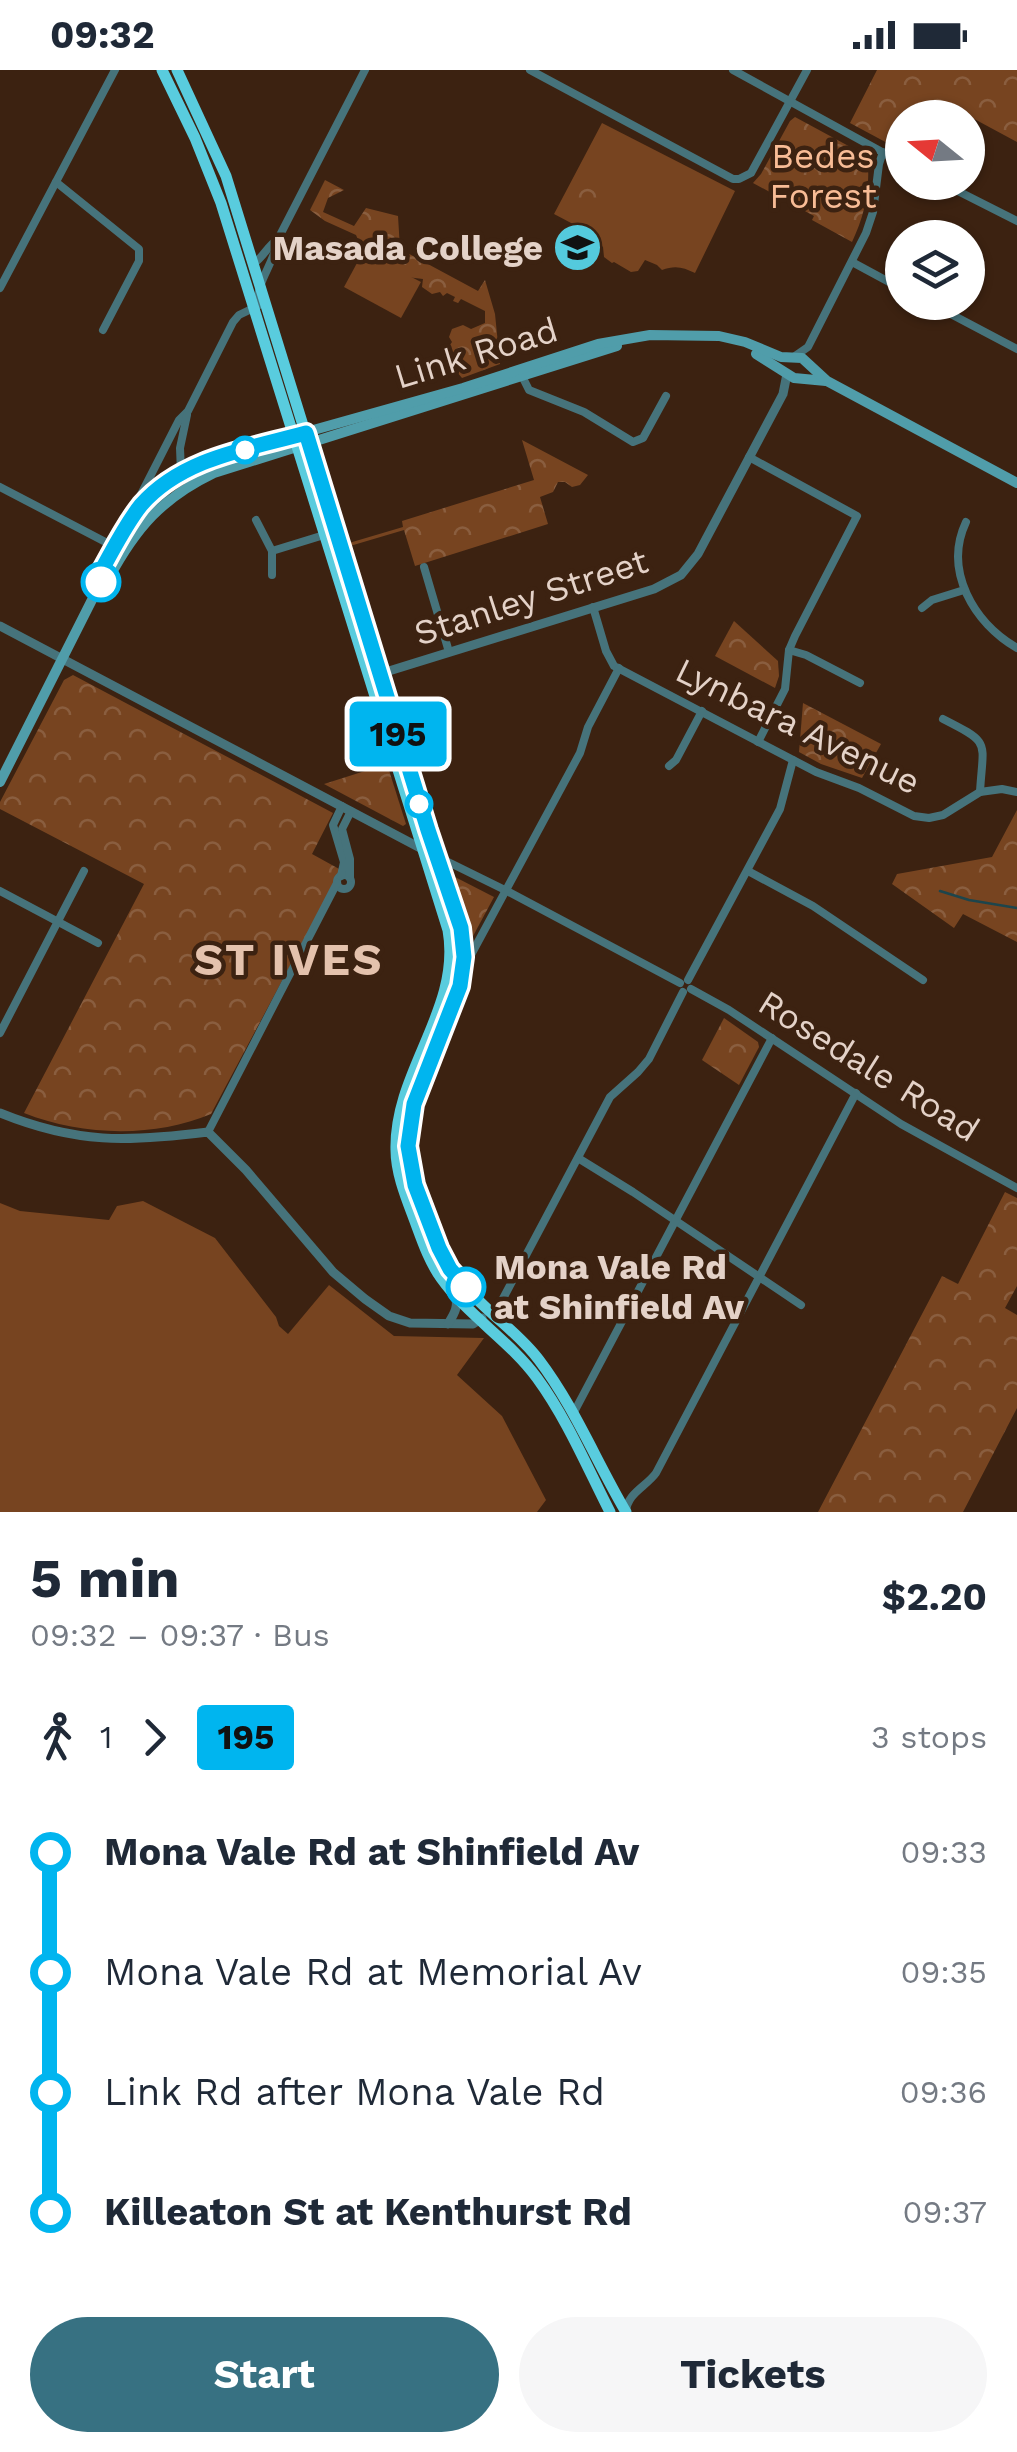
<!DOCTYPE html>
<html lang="en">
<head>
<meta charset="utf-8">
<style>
  :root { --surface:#fff; --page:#f6f6f7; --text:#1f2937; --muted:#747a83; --accent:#377182 }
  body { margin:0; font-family:"Work Sans",sans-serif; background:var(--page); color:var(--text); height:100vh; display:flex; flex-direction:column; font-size:38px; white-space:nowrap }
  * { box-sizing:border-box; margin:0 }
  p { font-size:32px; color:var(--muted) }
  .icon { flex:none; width:55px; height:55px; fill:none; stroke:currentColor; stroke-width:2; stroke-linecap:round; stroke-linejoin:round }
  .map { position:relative; height:1442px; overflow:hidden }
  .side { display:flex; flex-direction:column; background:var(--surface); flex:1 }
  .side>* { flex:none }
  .badge { padding:0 20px; border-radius:8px; font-size:35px; line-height:65px }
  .needle { width:65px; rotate:288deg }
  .fabs { position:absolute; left:885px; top:30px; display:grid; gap:20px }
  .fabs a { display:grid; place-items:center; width:100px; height:100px; border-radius:50%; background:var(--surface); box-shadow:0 2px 8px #0004; font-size:50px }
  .map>.badge { position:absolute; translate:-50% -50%; box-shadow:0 0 0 5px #fff }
  .legs { display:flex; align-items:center; gap:15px; height:110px; padding:0 30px; font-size:32px }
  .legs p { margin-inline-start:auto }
  .summary { display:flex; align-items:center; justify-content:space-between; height:170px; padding:0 30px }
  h1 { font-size:55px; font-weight:700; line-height:75px }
  .primary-button { display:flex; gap:20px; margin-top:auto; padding:20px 30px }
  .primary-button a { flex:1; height:115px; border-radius:60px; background:var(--accent); color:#fff; font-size:40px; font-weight:700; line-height:115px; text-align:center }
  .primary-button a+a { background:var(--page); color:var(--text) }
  ul { padding:0 30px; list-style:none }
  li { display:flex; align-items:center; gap:35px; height:120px; font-size:38px }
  li i { display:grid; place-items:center; width:15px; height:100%; margin:0 12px; background:currentColor }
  li i::after { content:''; width:25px; height:25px; margin:-12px; border:8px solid; border-radius:50%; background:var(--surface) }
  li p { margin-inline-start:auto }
  li:first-child i { background:linear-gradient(#0000 50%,currentColor 0) }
  li:last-child i { background:linear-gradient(currentColor 50%,#0000 0) }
  .status { display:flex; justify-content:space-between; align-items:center; height:70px; padding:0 50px; background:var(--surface); direction:ltr }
  .status svg { height:28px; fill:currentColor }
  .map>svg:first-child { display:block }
  .grass { fill:#774420 }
  .forest { fill:url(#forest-crowns) }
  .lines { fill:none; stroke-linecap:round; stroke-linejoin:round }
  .stream { stroke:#1d454c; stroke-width:2.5 }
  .minor { stroke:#46737b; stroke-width:8 }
  .tertiary { stroke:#46737b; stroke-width:9 }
  .secondary { stroke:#509daa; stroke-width:10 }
  .trunk { stroke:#59ccde; stroke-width:11 }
  .line-1-casing { stroke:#fff; stroke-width:22 }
  .line-1 { stroke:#00b5ef; stroke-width:15 }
  .stop-1-dot { fill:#fff; stroke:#00b5ef; stroke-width:5 }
  .labels { text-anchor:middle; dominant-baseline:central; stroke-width:9; stroke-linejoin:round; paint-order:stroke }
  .park-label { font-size:35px; fill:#f8bc96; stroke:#3c2211 }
  .poi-label { font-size:35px; font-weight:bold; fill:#e4d2c8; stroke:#3c2211; text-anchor:end }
  .street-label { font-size:35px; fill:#e4d2c8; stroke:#3c2211 }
  .stop-label { font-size:35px; font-weight:bold; fill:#e4d2c8; stroke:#3c2211; text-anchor:start }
  .district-label { font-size:45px; font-weight:bold; letter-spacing:2.5px; fill:#e4c2ad; stroke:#3c2211 }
</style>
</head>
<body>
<div class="status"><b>09:32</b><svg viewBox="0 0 49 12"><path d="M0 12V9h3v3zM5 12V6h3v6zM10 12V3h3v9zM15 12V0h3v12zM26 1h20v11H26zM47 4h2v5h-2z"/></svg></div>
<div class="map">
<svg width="1017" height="1442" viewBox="0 0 1017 1442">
  <defs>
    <pattern id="forest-crowns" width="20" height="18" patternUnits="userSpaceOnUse" patternTransform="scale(2.5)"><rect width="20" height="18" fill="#774420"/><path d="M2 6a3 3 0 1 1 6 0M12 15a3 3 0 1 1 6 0" fill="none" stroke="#8a5e3f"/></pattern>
  </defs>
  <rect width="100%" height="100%" fill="#3c2211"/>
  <g class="grass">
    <path d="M602 53 735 121 695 203C683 197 675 195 662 200L657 195 645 190 638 201 631 202 614 192 612 193 604 187 603 177 593 169H587L581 181H573V154L554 144Z"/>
    <polygon points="363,182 421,212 401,248 344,217"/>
    <polygon points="143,1131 215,1168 276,1247 279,1256 288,1264 329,1215 394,1266 484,1268 457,1305 502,1346 546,1430 537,1442 0,1442 0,1133 20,1141 109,1150 117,1136"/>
  </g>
  <g class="forest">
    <polygon points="877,0 1017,0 1017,72 952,37 921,45 918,47 902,48 902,63 891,75 850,53"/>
    <path d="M795 47 867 86C871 117 865 145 852 172L812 150 814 146 753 113 761 104 790 51Z"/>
    <polygon points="575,106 606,121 589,151 559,137"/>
    <polygon points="325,110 344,120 328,128 323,142 354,156 366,138 398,146 400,179 478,221 485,210 495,244 500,294 462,308 451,295 444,293 442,287 452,272 449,267 452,259 463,255 471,259 485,253 485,241 461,229 458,233 453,231 455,227 447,223 443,226 440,222 432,224 422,217 423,209 407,207 382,194 382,185 363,181 356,165 325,151 310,140"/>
    <polygon points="522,370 588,405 580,415 572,417 565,412 558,412 553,422 540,427 548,454 415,496 404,460 350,476 349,473 403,457 402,451 534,410"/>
    <polygon points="734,551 778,591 779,606 775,618 715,586"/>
    <path d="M73 605 333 743 312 784 341 800 211 1044C154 1068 82 1066 24 1043L144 814 0 739V732L64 610Z"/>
    <polygon points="803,633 881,674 862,708 821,694 799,682"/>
    <polygon points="387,694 406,754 403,756 324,714"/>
    <polygon points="1017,740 1017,872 963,844 954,858 892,814 897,804 992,787"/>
    <polygon points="455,807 494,827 472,868 453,808"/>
    <polygon points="724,948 758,972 759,977 739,1015 702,990"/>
    <polygon points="1005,1122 1017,1128 1017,1216 1005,1238 1017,1245 1017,1338 963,1442 818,1442 942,1206 958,1214"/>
  </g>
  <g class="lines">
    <polyline class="stream" points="940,821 969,830 1017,838"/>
    <g class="minor">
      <polyline points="530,0 733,109 739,109 751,103 807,0"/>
      <polyline points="733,0 902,93"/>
      <polyline points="56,112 139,179 139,191 103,260"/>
      <polyline points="940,112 1017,151"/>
      <polyline points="852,192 902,219"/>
      <path d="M253 194C264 187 267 176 278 169"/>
      <polyline points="0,218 115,0"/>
      <polyline points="928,232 1017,279"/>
      <polyline points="795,286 808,277 866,163 873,142 879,94 883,82"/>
      <polyline points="522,306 529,320 584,342 633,372 643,368 666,326"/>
      <polyline points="749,387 857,446 795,566 789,580 785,619 758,672"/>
      <polyline points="0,417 115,477"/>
      <path d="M132 442 179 350 188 341 233 252 239 245 258 236C255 212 275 193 278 169L365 0"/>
      <polyline points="256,450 272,481"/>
      <path d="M966 452C943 501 974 553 1017 578"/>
      <polyline points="126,475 139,450 179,408 181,402 180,378 187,345"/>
      <polyline points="424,497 449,582"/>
      <polyline points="272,505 272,481 324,465"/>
      <polyline points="593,537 606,581 614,596 816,702 859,718 914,746 929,748 943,745 980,722 1002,719 1017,722"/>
      <polyline points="922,538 932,530 964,520"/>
      <polyline points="789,580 806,585 860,613"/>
      <path d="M943 649C992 674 983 670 980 722"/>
      <polyline points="669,696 676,690 702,641"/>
      <polyline points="436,786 505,820 680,913"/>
      <polyline points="748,801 813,836 923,910"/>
      <circle cx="344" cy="812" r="7"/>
      <polyline points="341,806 344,792 333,755 342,736"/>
      <polyline points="350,808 350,789 342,759 351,741"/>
      <polyline points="0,821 98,873"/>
      <polyline points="465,896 580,683 588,657 619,598"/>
      <polyline points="688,910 780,739 793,690"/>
      <polyline points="691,919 729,940 901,1054 1017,1118"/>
      <polyline points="0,963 84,801"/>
      <polyline points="208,1062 337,813"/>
      <polyline points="578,1088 633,1122 801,1235"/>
      <polyline points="491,1242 498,1238 610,1027 638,1002 649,989 683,922"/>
      <polyline points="573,1344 772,968"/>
      <path d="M626 1442C627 1423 646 1417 656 1403L856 1023"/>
    </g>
    <g class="tertiary">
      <polyline points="0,556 426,781"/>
      <polyline points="376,605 654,519 681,505 698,484 783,324 787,304"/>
      <path d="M0 1043C76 1074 128 1072 208 1062L246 1100 333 1202 365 1229 389 1246 410 1253 473 1254 482 1248"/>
      <path d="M448 1254C454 1244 459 1237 455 1225"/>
    </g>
    <g class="secondary">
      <polyline points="756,284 794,308 826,311"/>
      <path d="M101 512 109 508C136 458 162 428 214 403L617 276"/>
      <polyline points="0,712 101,512 100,503 134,444 159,417 181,402 228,384 463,318 598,274 650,265 719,266 745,272 781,287 802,288 827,311 1017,413"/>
    </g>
    <g class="trunk">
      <path d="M162 0 195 68 221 133 448 860C462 939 394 1001 396 1080 396 1102 405 1125 413 1146 421 1167 428 1190 441 1208 468 1246 509 1270 537 1308 567 1349 587 1397 610 1442"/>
      <path d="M177 0 226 106 436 786C449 817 466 854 464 888 462 928 441 966 426 1003 415 1029 405 1055 408 1084 414 1137 442 1194 480 1232 499 1251 523 1268 539 1290 574 1336 597 1393 626 1442"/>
    </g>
  </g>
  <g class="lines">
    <defs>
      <path id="line-1" d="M101 512 100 503C113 480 125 455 141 435 182 388 248 379 306 363L428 760 461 858 464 887 460 916 414 1034 408 1076 415 1115 439 1178 450 1199 466 1217"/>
    </defs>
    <use href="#line-1" class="line-1-casing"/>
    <use href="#line-1" class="line-1"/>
  </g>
  <defs>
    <symbol id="school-disc" viewBox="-11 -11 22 22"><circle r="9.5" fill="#54cadd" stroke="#3c2211"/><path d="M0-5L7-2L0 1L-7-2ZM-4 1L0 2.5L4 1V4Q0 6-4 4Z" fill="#111"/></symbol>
  </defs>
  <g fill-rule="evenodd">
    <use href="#school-disc" x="550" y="150" width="55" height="55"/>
  </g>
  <g class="stop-1-dot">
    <circle cx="245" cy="380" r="12"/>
    <circle cx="101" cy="512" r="18"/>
    <circle cx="419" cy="734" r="12"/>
    <circle cx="466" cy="1217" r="18"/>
  </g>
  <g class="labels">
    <g class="park-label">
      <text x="823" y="86">Bedes<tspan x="823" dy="40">Forest</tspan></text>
    </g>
    <g class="poi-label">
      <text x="543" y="178">Masada College</text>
    </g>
    <g class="street-label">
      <text transform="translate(476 283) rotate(-17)">Link Road</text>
      <text transform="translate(531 527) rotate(-18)">Stanley Street</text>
      <text transform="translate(798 656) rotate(26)">Lynbara Avenue</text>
      <text transform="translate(869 996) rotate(32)">Rosedale Road</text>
    </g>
    <g class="stop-label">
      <text x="494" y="1197">Mona Vale Rd<tspan x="494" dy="40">at Shinfield Av</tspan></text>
    </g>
    <g class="district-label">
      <text x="289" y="889">ST IVES</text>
    </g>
  </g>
</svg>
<div class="fabs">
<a><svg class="needle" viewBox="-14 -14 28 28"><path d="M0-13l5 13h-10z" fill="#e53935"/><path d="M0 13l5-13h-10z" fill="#747a83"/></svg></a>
<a><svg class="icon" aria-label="layers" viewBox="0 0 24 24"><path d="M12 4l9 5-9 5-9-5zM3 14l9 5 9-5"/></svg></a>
</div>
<b class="badge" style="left:398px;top:664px;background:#00b5ef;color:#111">195</b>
</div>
<section class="side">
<div class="summary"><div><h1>5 min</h1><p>09:32 – 09:37 · Bus</p></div><b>$2.20</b></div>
<div class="legs"><svg class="icon" aria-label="walk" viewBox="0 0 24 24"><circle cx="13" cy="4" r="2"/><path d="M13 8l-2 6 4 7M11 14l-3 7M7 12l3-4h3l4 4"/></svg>1<svg class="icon" aria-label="forward" viewBox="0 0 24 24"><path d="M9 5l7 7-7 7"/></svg><b class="badge" style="background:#00b5ef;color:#111">195</b><p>3 stops</p></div>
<ul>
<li><i style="color:#00b5ef"></i><b>Mona Vale Rd at Shinfield Av</b><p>09:33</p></li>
<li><i style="color:#00b5ef"></i><span>Mona Vale Rd at Memorial Av</span><p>09:35</p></li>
<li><i style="color:#00b5ef"></i><span>Link Rd after Mona Vale Rd</span><p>09:36</p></li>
<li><i style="color:#00b5ef"></i><b>Killeaton St at Kenthurst Rd</b><p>09:37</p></li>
</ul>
<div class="primary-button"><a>Start</a><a>Tickets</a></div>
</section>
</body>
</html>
